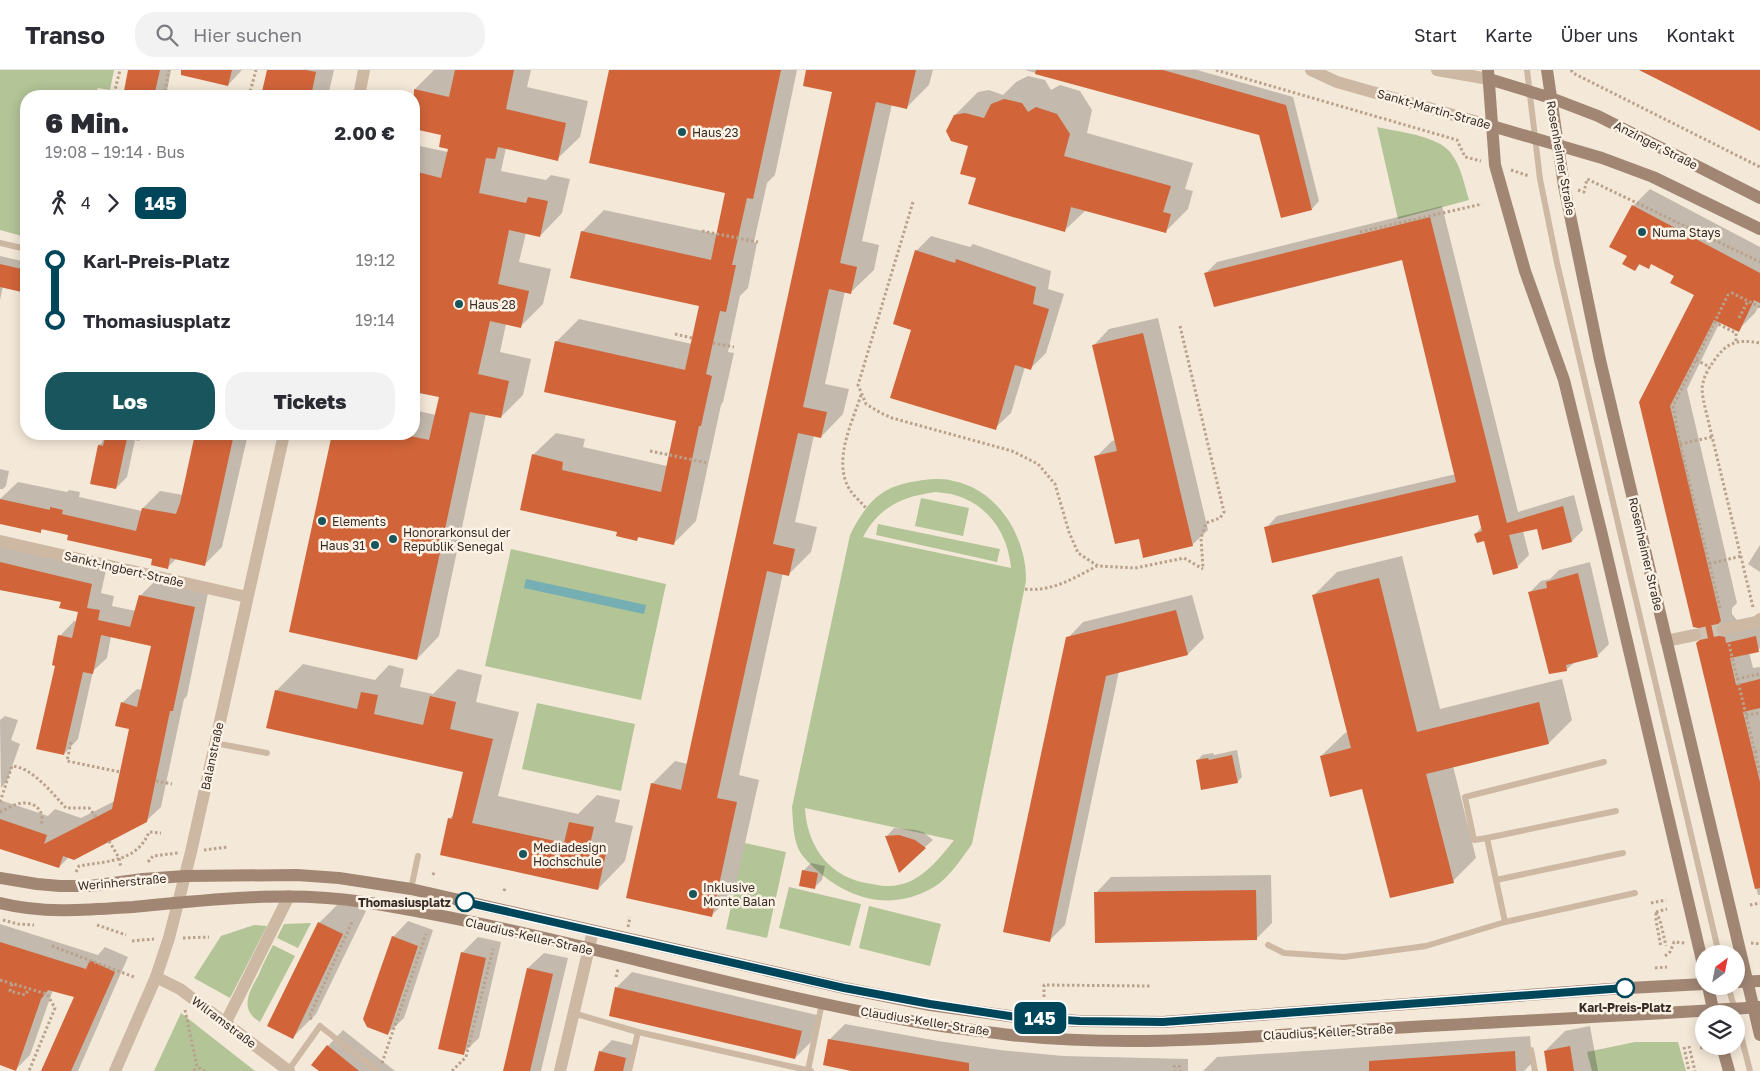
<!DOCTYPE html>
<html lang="de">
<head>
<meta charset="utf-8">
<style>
  :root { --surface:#fff; --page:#f2f2f3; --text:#2b2b33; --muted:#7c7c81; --line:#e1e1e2; --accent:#18555c }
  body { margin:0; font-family:"Golos Text",sans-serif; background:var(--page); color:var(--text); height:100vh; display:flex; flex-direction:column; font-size:19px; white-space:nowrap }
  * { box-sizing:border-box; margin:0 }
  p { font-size:16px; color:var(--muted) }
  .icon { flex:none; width:28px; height:28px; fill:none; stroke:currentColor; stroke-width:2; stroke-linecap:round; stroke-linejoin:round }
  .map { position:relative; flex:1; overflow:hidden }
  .side { position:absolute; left:20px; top:20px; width:400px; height:350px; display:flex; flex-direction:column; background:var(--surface); border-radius:20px; box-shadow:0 2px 12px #0003 }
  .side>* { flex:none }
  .badge { padding:0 10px; border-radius:8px; font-size:18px; line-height:32px }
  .needle { width:32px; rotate:32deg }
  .fabs { position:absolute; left:1695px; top:875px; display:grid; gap:10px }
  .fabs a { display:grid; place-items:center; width:50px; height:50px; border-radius:50%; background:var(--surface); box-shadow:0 2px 12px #0003; font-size:25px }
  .map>.badge { position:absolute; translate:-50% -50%; box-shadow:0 0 0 2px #fff }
  .legs { display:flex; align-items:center; gap:8px; height:55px; padding:0 25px; font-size:16px }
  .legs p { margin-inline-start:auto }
  .overview { display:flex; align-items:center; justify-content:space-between; height:85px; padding:0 25px }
  h1 { font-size:28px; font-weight:800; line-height:38px }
  .action { display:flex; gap:10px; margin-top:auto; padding:10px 25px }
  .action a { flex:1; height:58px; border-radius:20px; background:var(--accent); color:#fff; font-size:20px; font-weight:800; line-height:58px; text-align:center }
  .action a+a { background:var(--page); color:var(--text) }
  ul { padding:0 25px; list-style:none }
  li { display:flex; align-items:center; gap:18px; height:60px; font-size:19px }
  li i { display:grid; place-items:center; width:8px; height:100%; margin:0 6px; background:currentColor }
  li i::after { content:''; width:12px; height:12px; margin:-6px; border:4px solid; border-radius:50%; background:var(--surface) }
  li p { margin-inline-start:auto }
  li:first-child i { background:linear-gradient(#0000 50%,currentColor 0) }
  li:last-child i { background:linear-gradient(currentColor 50%,#0000 0) }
  header { display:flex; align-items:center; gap:30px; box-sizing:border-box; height:70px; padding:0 25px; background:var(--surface); border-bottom:1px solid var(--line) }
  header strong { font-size:24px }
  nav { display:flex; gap:28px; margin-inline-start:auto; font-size:18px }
  .search { width:350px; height:45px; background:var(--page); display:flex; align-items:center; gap:12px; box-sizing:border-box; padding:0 18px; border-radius:20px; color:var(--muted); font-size:19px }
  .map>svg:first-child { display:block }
  .green { fill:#b3c497; fill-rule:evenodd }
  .water { fill:#75aeb3 }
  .shadow { fill:#0003 }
  .building { fill:#d16439 }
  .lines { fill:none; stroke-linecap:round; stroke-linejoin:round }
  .minor-tunnel { stroke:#cec2b4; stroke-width:12; stroke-dasharray:12 6; stroke-linecap:butt }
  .path { stroke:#b9a28d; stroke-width:3; stroke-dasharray:2.5 2.5; stroke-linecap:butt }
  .service { stroke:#cdb8a3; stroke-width:6 }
  .minor { stroke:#cdb8a3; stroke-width:12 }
  .tertiary { stroke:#cdb8a3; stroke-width:12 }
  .secondary { stroke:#a18674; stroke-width:12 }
  .line-1-casing { stroke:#fff; stroke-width:11 }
  .line-1 { stroke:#00465a; stroke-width:8 }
  .poi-dot { fill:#18555c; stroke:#fbf2e5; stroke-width:2 }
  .stop-1-dot { fill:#fff; stroke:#00465a; stroke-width:2.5 }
  .labels { text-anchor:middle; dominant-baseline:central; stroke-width:5; stroke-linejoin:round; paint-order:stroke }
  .street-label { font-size:12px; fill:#372c26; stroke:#fbf2e5 }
  .poi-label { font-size:12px; fill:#372c26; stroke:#fbf2e5; text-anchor:start }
  .stop-label { font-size:12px; font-weight:bold; fill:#372c26; stroke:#fbf2e5; text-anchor:end }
</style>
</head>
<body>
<header>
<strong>Transo</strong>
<div class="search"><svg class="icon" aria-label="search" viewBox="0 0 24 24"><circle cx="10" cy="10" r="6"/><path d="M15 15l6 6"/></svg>Hier suchen</div>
<nav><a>Start</a><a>Karte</a><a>Über uns</a><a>Kontakt</a></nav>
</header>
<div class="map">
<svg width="1760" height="1001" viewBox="0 0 1760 1001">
  <rect width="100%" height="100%" fill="#f4e8d8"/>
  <g class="green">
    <polygon points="0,0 114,0 110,20 98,18 94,26 26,26 26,167 0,160"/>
    <path d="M1377 57C1398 62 1436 65 1450 82 1461 95 1464 114 1469 130L1398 149Z"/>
    <path d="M934 409C941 409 947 409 953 411 998 419 1027 468 1026 511L972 774C963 787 948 809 934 817 895 840 855 832 821 804 814 797 802 788 798 778 793 766 793 750 792 737L850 465C871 423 888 413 934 409ZM935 422C941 423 949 423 955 425 989 435 1008 464 1011 498L863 467C880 436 902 427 935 422ZM805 738 953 770H954C940 788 922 811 898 815 890 817 880 816 872 814 831 809 807 778 805 738Z"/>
    <polygon points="921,428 969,438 963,466 915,456"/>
    <polygon points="878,454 1000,479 997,492 876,465"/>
    <polygon points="511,479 666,514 641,630 485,596"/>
    <polygon points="537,633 635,654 621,721 522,699"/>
    <polygon points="745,773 786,782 767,868 726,859"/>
    <polygon points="789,817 861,834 850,876 779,858"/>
    <polygon points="869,836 941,854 930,896 859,878"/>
    <polygon points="311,853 298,878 277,868 284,854"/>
    <polygon points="254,855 267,856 230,928 194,908 221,866"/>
    <path d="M273 875 295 886 260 952C238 939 250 921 259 904 263 894 268 884 273 875Z"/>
    <polygon points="181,943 255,1001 154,1001"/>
    <polygon points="1635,972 1678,972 1686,1001 1592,1001 1587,982"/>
  </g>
  <polygon class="water" points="526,509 646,535 644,544 524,518"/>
  <g class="shadow">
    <polygon points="130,0 171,0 166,26 124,26"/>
    <polygon points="191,0 242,0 228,15"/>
    <polygon points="268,0 334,0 328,26 262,26"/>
    <polygon points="434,0 531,0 527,17 588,31 580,67 557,89 506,78 501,101 546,110 551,105 570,109 562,143 540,166 526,163 519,192 551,199 543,234 520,257 506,254 500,282 531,289 523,325 501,347 486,344 439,566 417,589 290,561 333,364 414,364 414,340 436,345 440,326 414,320 414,82 420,76 448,82 449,78 443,64 414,58 413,26 415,19"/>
    <polygon points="611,0 797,0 775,105 767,113 754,172 757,173 748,218 740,226 728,282 734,283 723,332 721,335 696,451 674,473 640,466 637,469 619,461 533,385 556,363 585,369 583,377 667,396 677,350 556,272 579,249 692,274 701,235 582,162 604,140 717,164 726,122"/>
    <polygon points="807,0 933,0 929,15 907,37 892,34 862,171 879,175 874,200 851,222 845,221 825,314 849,319 843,344 821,367 814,365 795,452 817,457 811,482 789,504 783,503 739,705 759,710 734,823 712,845 652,714 675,691 688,694 834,21"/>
    <polygon points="1025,0 1197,0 1293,27 1319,131 1312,139 1260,64"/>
    <polygon points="1028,6 1045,10 1051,20 1060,15 1080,21 1092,40 1087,63 1193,93 1185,119 1193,121 1188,139 1165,162 1086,140 1064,161 977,107 970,76 955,45 978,22 989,20 1003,25 1016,12"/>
    <polygon points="1650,119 1760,177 1760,234 1755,243 1738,260 1720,252 1687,319 1737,533 1732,538 1732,544 1737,550 1760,552 1760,578 1757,581 1749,582 1753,598 1760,597 1760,825 1758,825 1698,573 1704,567 1704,562 1641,332 1695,225 1675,206 1652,193 1648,197 1641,193 1635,200 1628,186 1633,136"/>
    <polygon points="1442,136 1518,442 1574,425 1583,460 1572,471 1538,457 1523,461 1529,485 1517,497 1485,470 1475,464 1482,457 1479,444 1266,458 1277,446 1456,404 1403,188 1205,204 1217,192"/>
    <polygon points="931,166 970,177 973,174 1051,201 1048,219 1064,224 1046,283 1031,298 1025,297 1011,343 995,358 912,259 916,181"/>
    <polygon points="0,186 26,192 26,222 3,216 0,230"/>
    <polygon points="1158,248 1208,460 1192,475 1139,468 1096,387 1112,371 1116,370 1094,275 1109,259"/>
    <polygon points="104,364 146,364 139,371 135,370 127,407 116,418 99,375 102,373"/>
    <polygon points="197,364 248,364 222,477 205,494 177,488 167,498 154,488 69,464 44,458 40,462 0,443 0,429 18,412 67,422 69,420 80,422 79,427 142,441 143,438 160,421 183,425"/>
    <polygon points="0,399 9,401 6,416 3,419 0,419"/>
    <polygon points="0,474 106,500 101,523 114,526 112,536 136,541 140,526 155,511 208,523 187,626 184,629 161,737 146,751 69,787 59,797 0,777 0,730 48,746 55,739 81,748 115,731 130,658 122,633 137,619 142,620 152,575 111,566 107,588 93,601 78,669 64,684 56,595 60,566 74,551 77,552 79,541 62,531 0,520"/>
    <polygon points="1760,475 1760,502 1748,494"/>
    <polygon points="1402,486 1440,639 1562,609 1572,650 1549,673 1453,696 1476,788 1453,811 1363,717 1321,686 1345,663 1348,662 1314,525 1337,502"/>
    <polygon points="1590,492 1609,574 1597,586 1575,592 1566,600 1529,523 1541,511 1550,509 1559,500"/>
    <polygon points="1192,525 1204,568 1188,584 1119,601 1065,855 1049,871 1068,568 1083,552"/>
    <polygon points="303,594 375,610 389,595 404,599 400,617 433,624 458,599 482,605 476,632 519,642 498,726 578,744 597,725 620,730 615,752 633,756 625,791 598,819 449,749 455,743 464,701 276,621"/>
    <polygon points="5,646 18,650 11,670 20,674 7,711 1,718 0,650"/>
    <polygon points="1237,680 1242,707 1237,712 1197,691 1202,685 1213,683 1214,685"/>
    <polygon points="894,758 915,760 923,762 933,770 899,800 887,766"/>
    <polygon points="811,793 825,796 822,810 814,818 803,801"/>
    <polygon points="1271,805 1272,853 1256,869 1096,823 1111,807"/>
    <polygon points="342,830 366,841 316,944 293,967 319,853"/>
    <polygon points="408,851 433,860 404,948 388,963 393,867"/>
    <polygon points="0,854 98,885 105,877 128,887 78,1001 42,1001 76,926 53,920 30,985 16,999 0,994"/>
    <polygon points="478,867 501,872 479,968 463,983 462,883"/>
    <polygon points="544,883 568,888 541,1001 505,1001 528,898"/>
    <polygon points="632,902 817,945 811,972 795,988 616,918"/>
    <polygon points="845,954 938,971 1000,980 1063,986 1188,989 1188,1001 857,1001 829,970"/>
    <polygon points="1590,956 1598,1001 1549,1001 1545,981 1565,961"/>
    <polygon points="343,960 395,1001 321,1001 328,976"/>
    <polygon points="1530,966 1532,993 1524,1001 1203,1001 1217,987"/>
    <polygon points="612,970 637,976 631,1001 595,1001 600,982"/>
  </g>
  <g class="building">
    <polygon points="128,0 160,0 154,26 123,26"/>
    <polygon points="181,0 232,0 228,16 181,5"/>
    <polygon points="267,0 306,0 316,2 311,26 261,26"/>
    <polygon points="455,0 514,0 506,39 566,53 558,91 498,77 495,89 486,88 479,123 526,133 528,127 548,131 540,167 509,160 498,214 529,221 521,258 490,251 478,304 509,311 501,348 470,342 417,590 289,562 332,364 400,364 429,370 439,327 414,322 414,101 441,108 448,79 439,77 441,65 414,59 414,19 449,27"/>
    <polygon points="609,0 781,0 753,129 747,128 732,195 736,195 726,242 720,241 706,304 712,306 701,356 699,356 674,475 638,467 637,471 616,466 617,462 520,440 532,384 563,392 562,400 661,422 676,351 544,322 555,271 685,300 699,236 570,208 581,161 711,190 725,123 589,93"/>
    <polygon points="806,0 916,0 907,39 876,32 840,193 857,197 851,224 829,219 803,337 827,342 821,368 798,363 773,474 795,479 789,506 767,501 717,728 737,732 712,847 626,828 651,713 681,720 706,604 832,22 803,16"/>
    <polygon points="1036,0 1163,0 1286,35 1312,140 1281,148 1259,65 1035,4"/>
    <polygon points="1639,0 1760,0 1760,61"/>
    <polygon points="1004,29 1022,33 1028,42 1036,37 1057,44 1070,64 1064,86 1171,116 1163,142 1171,144 1166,163 1071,137 1065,162 968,134 976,108 960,104 968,76 951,71 946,61 954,45 965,43 984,48 991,34"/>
    <polygon points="1632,135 1760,203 1760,233 1754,230 1739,262 1714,250 1670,336 1721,551 1716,556 1715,561 1720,566 1725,567 1726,573 1756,566 1759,582 1730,588 1736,615 1760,609 1760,638 1743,642 1760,712 1760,818 1755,819 1696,573 1702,568 1703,563 1698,558 1693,557 1639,332 1694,225 1670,213 1674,206 1651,194 1649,199 1639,194 1635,201 1622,194 1627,186 1609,177"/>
    <polygon points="1430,147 1507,453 1563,436 1572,472 1542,480 1537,459 1509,465 1518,498 1493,505 1484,471 1477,473 1474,464 1482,461 1478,445 1272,493 1264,457 1456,412 1402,190 1214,237 1204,203"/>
    <polygon points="915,180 955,193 956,189 1036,217 1033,234 1049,239 1031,300 1015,295 996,360 890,328 911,260 893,254"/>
    <polygon points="0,194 26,200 26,223 0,217"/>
    <polygon points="1143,263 1193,476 1143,488 1139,469 1115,474 1094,386 1117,381 1092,275"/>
    <polygon points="106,364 128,364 116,419 90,414 98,375 103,376"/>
    <polygon points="195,364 234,364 205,496 170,488 168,499 151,495 152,489 67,470 68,465 41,459 41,463 0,454 0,429 50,440 50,437 63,440 62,444 136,461 142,438 176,444 180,433"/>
    <polygon points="0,492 92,514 87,538 100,540 98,550 130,557 139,525 195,537 173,641 170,641 147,752 74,790 63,786 59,798 0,779 0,749 47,765 44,774 112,739 129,659 115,656 121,632 137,637 151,576 101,565 93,604 83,602 64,685 36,679 55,596 52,595 58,565 72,568 78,542 59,538 61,532 0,520"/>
    <polygon points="1578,503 1598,587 1566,595 1567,601 1549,604 1528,522 1547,518 1546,512"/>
    <polygon points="1379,508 1417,662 1539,632 1549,674 1426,704 1454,813 1390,828 1362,719 1330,727 1320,686 1351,678 1312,525"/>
    <polygon points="1176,540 1188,585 1106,606 1050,872 1003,862 1066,567"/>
    <polygon points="275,620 357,639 361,622 378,625 374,644 423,655 430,626 456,632 450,659 493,669 472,753 564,773 569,752 594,757 589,779 606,783 598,820 440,785 448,748 452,749 463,702 266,658"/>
    <polygon points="1232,685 1238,713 1201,720 1196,690 1208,688 1209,690"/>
    <polygon points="899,765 915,770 926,778 899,803 885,766"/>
    <polygon points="802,800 818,803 815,819 799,816"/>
    <polygon points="1256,820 1257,870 1095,873 1094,822"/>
    <polygon points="318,852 343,864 293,969 267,956"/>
    <polygon points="392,866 418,876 388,965 367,957 363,949"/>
    <polygon points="0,872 86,899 90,890 115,902 71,1001 41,1001 74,927 48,920 41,929 16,1001 0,995"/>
    <polygon points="461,882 486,888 464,985 438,979"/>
    <polygon points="527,898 553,904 530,1001 503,1001"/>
    <polygon points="615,917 802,961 795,989 609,946"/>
    <polygon points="828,969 969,993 969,1001 851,1001 823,995"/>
    <polygon points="327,975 359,1001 319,1001 311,995"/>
    <polygon points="1570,976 1574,1001 1547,1001 1544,981"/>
    <polygon points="599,981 626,988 623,1001 594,1001"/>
    <polygon points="1515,981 1516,1001 1369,1001 1369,991"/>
  </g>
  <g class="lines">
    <polyline class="minor-tunnel" points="1695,565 1723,559"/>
    <g class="path">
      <polyline points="1216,0 1457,70 1465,87 1481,91"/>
      <polyline points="1571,0 1573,3 1760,97"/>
      <polyline points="155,24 166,26"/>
      <polyline points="110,26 114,24 120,0"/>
      <polyline points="164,26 169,0"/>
      <polyline points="249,26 256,0"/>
      <polyline points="1511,100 1529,106"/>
      <polyline points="1578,120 1584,122 1587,109 1760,192"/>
      <polyline points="913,132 858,315 866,334 881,343 892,348 1012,381 1038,394 1055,414 1069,462 1078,483 1098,496 1135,498 1184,488 1203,499"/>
      <polyline points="702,161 758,172"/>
      <polyline points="1360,162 1482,134"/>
      <polyline points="1739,248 1748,231"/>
      <polyline points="1714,252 1736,263 1736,272"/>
      <polyline points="1180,256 1224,442 1220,448 1206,453 1201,468 1203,498"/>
      <polyline points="675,264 692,268"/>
      <polyline points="713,273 734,277"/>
      <polyline points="1696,290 1710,297"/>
      <path d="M861 325C852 353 832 392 850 420 854 426 861 432 866 438"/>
      <polyline points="1680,374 1712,367"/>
      <polyline points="650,381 708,393"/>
      <polyline points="1709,494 1741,486"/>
      <path d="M1025 519C1052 522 1074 508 1097 496"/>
      <path d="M1753 537 1704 333C1703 327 1701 319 1703 313 1704 306 1709 298 1713 292 1727 272 1736 269 1760 273"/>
      <polyline points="1720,538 1680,374 1673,336 1728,225 1732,223 1760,237"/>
      <polyline points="1729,574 1760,703"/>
      <polyline points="1737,609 1760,604"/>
      <polyline points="1746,645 1760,643"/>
      <polyline points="71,672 67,691 120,702"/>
      <polyline points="1755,682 1760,680"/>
      <polyline points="156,711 172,714"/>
      <path d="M0 732 12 696C32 697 53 724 66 738H89L96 747"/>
      <path d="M0 742C7 739 16 733 23 733 36 732 45 742 41 754"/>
      <polyline points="109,771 119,788 121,798"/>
      <polyline points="204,780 228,777"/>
      <polyline points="148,792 153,786 178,783"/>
      <path d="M76 802 79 796C107 791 137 792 149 762L161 763"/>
      <polyline points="433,805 434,802"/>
      <polyline points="504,821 505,818"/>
      <polyline points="1651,833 1666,830"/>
      <polyline points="1750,835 1760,833"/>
      <polyline points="1656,842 1660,850 1666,876"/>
      <polyline points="1656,842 1667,839"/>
      <polyline points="1656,843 1656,850 1661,877"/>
      <polyline points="3,850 18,854 34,855"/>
      <polyline points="97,855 126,865"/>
      <polyline points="628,857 630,847"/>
      <polyline points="183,868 209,867"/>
      <polyline points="132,871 154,869"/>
      <polyline points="1751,873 1760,874"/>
      <polyline points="52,876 134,907"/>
      <polyline points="1665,886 1670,882 1674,872 1685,873"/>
      <polyline points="1655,898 1667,897"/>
      <polyline points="616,907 618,899"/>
      <polyline points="0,910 47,924 55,938 29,1001"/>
      <polyline points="12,914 10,921 25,925 29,919"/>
      <polyline points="1044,927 1044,915 1152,916"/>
      <polyline points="185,940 197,997 205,1001"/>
      <polyline points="312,949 309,947 353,850"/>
      <polyline points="1689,976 1695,1001"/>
      <polyline points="1684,977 1689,1001"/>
      <polyline points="1700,978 1709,977"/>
      <polyline points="382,993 426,864"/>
      <polyline points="1174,995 1175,1001"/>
      <polyline points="1179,995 1180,1001"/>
      <polyline points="194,1001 197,997"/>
      <polyline points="452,1001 466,987 493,879"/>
    </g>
    <g class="service">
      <polyline points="1527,0 1540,109 1557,193 1719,884"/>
      <polyline points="0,173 26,179"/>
      <polyline points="215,673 267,683"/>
      <polyline points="1487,768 1474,770 1465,727 1604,692"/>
      <polyline points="1496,810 1487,768 1616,741"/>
      <polyline points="411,819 418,786"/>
      <polyline points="1505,852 1496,810 1623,783"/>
      <polyline points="1268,875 1284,883 1344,887 1426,876 1505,852 1635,823"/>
      <polyline points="1728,916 1735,940"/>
      <polyline points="573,943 638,962 811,1001"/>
      <polyline points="1736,946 1750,1001"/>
      <polyline points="1531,980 1535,1001"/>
      <polyline points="808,1000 822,933"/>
      <polyline points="288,1001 320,956 377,1001"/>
      <polyline points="629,1001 638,962"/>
    </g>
    <g class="minor">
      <polyline points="0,471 247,527"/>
      <polyline points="1723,559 1757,552 1760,549"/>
      <polyline points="1666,571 1695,565"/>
      <polyline points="156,907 180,919 289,1001"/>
      <polyline points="226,952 289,826"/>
      <polyline points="560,1001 593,861"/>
    </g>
    <g class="tertiary">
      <polyline points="1311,0 1337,12 1492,56"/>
      <polyline points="1437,0 1489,9"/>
      <polyline points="359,26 364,0"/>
      <polyline points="115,1001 156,907 169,868 191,782 284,364"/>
    </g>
    <g class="secondary">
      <polyline points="1488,0 1495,95 1525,201 1564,310 1602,465 1704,899"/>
      <polyline points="1547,0 1564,116 1600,290 1760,965"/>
      <polyline points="1489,9 1551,28 1598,46 1760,128"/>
      <polyline points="1492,56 1602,88 1653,107 1760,159"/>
      <polyline points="0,808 37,814 60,816 90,816 143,809 185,806 297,805 339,808 411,819 844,918 930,935 1016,947 1080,951 1163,952 1610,919 1704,914"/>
      <path d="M0 833C44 844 88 840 133 837 209 830 288 820 364 832 553 862 735 921 923 953 952 958 982 961 1011 965 1127 978 1244 967 1359 960 1493 952 1626 946 1760 937"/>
      <polyline points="1736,912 1760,911"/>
      <polyline points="1708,916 1714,944"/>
      <polyline points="1722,976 1729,1001"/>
    </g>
  </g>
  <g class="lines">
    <defs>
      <polyline id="line-1" points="465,832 844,918 930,934 1016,947 1080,951 1163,952 1625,918"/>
    </defs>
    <use href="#line-1" class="line-1-casing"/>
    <use href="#line-1" class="line-1"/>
  </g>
  <g class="poi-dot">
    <circle cx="682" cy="62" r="5"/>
    <circle cx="1642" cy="162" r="5"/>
    <circle cx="459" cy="234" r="5"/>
    <circle cx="322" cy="451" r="5"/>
    <circle cx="393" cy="469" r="5"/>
    <circle cx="375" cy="475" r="5"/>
    <circle cx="523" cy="784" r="5"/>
    <circle cx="693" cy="824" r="5"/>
  </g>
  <g class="stop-1-dot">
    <circle cx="465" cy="832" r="9"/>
    <circle cx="1625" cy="918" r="9"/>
  </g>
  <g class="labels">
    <g class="street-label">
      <text transform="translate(1434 39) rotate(16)">Sankt-Martin-Straße</text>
      <text transform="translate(1656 75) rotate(27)">Anzinger Straße</text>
      <text transform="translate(1561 88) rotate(80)">Rosenheimer Straße</text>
      <text transform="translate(1646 484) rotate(77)">Rosenheimer Straße</text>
      <text transform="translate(124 499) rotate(13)">Sankt-Ingbert-Straße</text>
      <text transform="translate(212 686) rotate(-78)">Balanstraße</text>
      <text transform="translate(122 812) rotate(-5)">Werinherstraße</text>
      <text transform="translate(529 866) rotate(13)">Claudius-Keller-Straße</text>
      <text transform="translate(925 951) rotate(9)">Claudius-Keller-Straße</text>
      <text transform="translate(224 952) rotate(37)">Wilramstraße</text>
      <text transform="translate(1328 962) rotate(-3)">Claudius-Keller-Straße</text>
    </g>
    <g class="poi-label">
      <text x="692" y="62">Haus 23</text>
      <text x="1652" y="162">Numa Stays</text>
      <text x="469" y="234">Haus 28</text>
      <text x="332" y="451">Elements</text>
      <text x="403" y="462">Honorarkonsul der<tspan x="403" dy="14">Republik Senegal</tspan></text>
      <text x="365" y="475" text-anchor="end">Haus 31</text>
      <text x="533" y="777">Mediadesign<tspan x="533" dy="14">Hochschule</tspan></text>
      <text x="703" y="817">Inklusive<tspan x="703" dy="14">Monte Balan</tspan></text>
    </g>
    <g class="stop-label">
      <text x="451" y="832">Thomasiusplatz</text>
      <text x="1625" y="937" text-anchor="middle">Karl-Preis-Platz</text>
    </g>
  </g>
</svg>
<div class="fabs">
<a><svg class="needle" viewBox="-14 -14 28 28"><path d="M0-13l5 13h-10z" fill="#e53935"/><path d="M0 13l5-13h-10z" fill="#7c7c81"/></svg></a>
<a><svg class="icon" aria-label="layers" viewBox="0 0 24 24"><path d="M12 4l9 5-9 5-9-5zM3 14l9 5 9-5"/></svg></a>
</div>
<b class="badge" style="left:1040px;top:948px;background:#00465a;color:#fff">145</b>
<section class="side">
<div class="overview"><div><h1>6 Min.</h1><p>19:08 – 19:14 · Bus</p></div><b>2.00 €</b></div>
<div class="legs"><svg class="icon" aria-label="walk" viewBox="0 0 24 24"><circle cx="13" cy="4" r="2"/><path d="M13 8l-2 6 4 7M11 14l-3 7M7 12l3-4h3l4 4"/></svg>4<svg class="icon" aria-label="forward" viewBox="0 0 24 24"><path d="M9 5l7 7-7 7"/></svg><b class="badge" style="background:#00465a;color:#fff">145</b></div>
<ul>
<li><i style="color:#00465a"></i><b>Karl-Preis-Platz</b><p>19:12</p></li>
<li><i style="color:#00465a"></i><b>Thomasiusplatz</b><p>19:14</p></li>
</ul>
<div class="action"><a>Los</a><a>Tickets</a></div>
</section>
</div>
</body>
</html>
